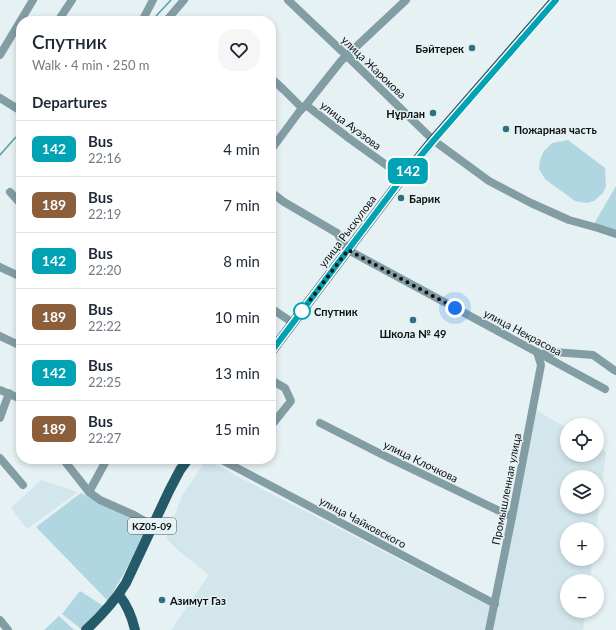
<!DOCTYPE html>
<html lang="en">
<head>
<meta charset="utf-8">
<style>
  :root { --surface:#fff; --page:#f6f6f7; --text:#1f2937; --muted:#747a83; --line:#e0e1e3 }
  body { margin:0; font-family:Lato,sans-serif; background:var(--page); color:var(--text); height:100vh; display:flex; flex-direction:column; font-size:15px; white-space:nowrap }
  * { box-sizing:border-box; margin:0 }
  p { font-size:13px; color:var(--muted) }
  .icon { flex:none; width:22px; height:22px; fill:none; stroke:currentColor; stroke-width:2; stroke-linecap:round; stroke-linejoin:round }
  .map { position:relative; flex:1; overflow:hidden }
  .side { position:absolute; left:16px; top:16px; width:260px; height:448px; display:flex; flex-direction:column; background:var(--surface); border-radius:16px; box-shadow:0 2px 6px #0003 }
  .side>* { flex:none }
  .badge { padding:0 8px; border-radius:6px; font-size:14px; line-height:26px }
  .controls { position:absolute; left:560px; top:418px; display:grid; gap:8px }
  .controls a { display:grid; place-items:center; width:44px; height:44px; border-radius:50%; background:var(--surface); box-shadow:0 2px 6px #0003; font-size:20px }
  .you { position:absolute; width:20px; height:20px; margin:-10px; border:3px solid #fff; border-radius:50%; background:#1a73e8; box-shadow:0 0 0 6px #1a73e833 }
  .map>.badge { position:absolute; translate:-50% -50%; box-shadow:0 0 0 2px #fff }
  h2 { padding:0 16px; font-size:15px; line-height:36px }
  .round { display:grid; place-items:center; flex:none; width:42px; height:42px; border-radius:16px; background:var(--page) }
  .summary { display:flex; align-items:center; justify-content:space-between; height:68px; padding:0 16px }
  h1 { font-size:19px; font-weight:600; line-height:30px }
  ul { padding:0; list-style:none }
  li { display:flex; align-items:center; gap:12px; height:56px; padding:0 16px; border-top:1px solid var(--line) }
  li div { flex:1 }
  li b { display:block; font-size:15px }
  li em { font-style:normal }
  li .badge { min-width:44px; font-weight:700; text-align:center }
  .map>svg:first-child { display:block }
  .built { fill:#d2e6ec; fill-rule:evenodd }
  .green { fill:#afd6e1 }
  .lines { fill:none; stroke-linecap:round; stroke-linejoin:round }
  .stream { stroke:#5b9bad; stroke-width:1.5 }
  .minor { stroke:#839da5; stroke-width:8 }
  .major { stroke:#255a68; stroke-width:10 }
  .line-casing { stroke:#fff; stroke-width:9 }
  .line { stroke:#00a3b4; stroke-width:6 }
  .walk { stroke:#0d1112; stroke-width:4; stroke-dasharray:0 7.2 }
  .poi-dot { fill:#2d7081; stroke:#e6f1f4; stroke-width:1.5 }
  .stop-dot { fill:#fff; stroke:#00a3b4; stroke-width:2 }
  .labels { text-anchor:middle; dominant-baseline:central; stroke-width:3; stroke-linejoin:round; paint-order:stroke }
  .shield { fill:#e6f1f4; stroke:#4e5456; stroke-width:1 }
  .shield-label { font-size:10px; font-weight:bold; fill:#0d1112 }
  .poi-label { font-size:11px; font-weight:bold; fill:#0d1112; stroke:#e6f1f4; text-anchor:start }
  .street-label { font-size:11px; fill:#0d1112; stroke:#e6f1f4 }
  .stop-label { font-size:11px; font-weight:bold; fill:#0d1112; stroke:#e6f1f4; text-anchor:start }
</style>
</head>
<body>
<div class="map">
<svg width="616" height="630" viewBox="0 0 616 630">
  <rect width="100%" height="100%" fill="#e6f1f4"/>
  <g class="built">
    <path d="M536 410 567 428V455H597V446L606 452 596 529H567V559H592L590 581H567V611H586L583 630H171L209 575 179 551 166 538 182 496 206 460 497 610ZM567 477H597V507H567Z"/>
    <polygon points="41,480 78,492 27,529 11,508"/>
  </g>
  <g class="green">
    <polygon points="568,140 605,168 606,186 603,193 594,201 587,203 575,201 545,179 539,169 540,160 544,151 552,143"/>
    <polygon points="616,186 616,232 594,224"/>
    <polygon points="81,493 150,528 108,601 36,527"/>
    <polygon points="80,591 105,607 81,629 62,614"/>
    <polygon points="59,616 74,630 44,630"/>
  </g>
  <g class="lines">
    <g class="stream">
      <polyline points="153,21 157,15 171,0"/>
      <polyline points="0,155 15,138 21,133"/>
    </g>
    <g class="minor">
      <polyline points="288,0 347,56 433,140 489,181 531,203 569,220 598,228 616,234"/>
      <polyline points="58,21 72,0"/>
      <polyline points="142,21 153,0"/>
      <polyline points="166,21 184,0"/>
      <polyline points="0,55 33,0"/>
      <polyline points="271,78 284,90 302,108"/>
      <polyline points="0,98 21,111"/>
      <polyline points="306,105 350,139 403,177"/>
      <polyline points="271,150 299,112 306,105 341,61 406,0"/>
      <polyline points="10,192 21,204"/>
      <polyline points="271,192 284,202 337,233 348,250 605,389"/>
      <polyline points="0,267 21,277"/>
      <polyline points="271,308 293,323"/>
      <polyline points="0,336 21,346"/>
      <polyline points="542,354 554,352 593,355 614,370 616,371"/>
      <polyline points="271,380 285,388 291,401 271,426"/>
      <polyline points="0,390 21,399"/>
      <polyline points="0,418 9,393"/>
      <polyline points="320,423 387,457 512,517"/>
      <polyline points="0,458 23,485"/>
      <polyline points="63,459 89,492 100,500 134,515 153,526"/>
      <polyline points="220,459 495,604"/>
      <polyline points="89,492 107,459"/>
      <polyline points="0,620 8,630"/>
      <polyline points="489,630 512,517 541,365 537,352"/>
    </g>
    <g class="major">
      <polyline points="271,352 403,177 433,140 555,0"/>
      <path d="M119 595C127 605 132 617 135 630"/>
      <path d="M86 630C101 616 115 601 126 583L169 491 180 470 188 459"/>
    </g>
  </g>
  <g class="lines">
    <defs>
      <polyline id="line" points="271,352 403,177 434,140 556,0"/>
    </defs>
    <use href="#line" class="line-casing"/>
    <use href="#line" class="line"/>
    <polyline class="walk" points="302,311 348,250 455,308"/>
  </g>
  <g class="poi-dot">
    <circle cx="472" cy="48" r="4"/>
    <circle cx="433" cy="113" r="4"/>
    <circle cx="506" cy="129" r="4"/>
    <circle cx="401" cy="198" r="4"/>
    <circle cx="413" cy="320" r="4"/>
    <circle cx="162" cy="600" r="4"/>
  </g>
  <circle class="stop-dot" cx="302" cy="311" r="8"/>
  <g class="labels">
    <rect class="shield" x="128" y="518" width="48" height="16" rx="3"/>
    <g class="shield-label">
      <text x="152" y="526">KZ05-09</text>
    </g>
    <g class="poi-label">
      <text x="464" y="48" text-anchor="end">Бәйтерек</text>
      <text x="425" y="113" text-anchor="end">Нұрлан</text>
      <text x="514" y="129">Пожарная часть</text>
      <text x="409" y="198">Барик</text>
      <text x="413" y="333" text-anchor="middle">Школа № 49</text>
      <text x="170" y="600">Азимут Газ</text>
    </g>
    <g class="street-label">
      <text transform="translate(374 67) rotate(44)">улица Жарокова</text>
      <text transform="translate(351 125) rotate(37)">улица Ауэзова</text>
      <text transform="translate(347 231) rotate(-53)">улица Рыскулова</text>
      <text transform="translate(523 332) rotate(28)">улица Некрасова</text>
      <text transform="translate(421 461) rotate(26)">улица Клочкова</text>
      <text transform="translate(506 489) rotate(-79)">Промышленная улица</text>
      <text transform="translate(363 522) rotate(28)">улица Чайковского</text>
    </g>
    <g class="stop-label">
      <text x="314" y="311">Спутник</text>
    </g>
  </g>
</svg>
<div class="controls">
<a><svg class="icon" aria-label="locate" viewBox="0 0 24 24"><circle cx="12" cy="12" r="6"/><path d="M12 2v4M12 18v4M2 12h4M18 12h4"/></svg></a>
<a><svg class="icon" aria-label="layers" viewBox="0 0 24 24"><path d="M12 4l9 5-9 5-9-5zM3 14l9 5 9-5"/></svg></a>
<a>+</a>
<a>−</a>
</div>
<div class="you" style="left:455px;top:308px"></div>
<b class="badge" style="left:408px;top:171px;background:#00a3b4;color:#fff">142</b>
<section class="side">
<div class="summary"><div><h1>Спутник</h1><p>Walk · 4 min · 250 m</p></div><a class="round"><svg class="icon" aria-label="heart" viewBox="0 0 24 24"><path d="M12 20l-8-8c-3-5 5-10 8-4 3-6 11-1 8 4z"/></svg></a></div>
<h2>Departures</h2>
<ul>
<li><span class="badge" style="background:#00a3b4;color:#fff">142</span><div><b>Bus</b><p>22:16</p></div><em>4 min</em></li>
<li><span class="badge" style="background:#8b5e3c;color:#fff">189</span><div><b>Bus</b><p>22:19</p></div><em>7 min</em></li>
<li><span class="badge" style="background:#00a3b4;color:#fff">142</span><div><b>Bus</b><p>22:20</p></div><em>8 min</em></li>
<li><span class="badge" style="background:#8b5e3c;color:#fff">189</span><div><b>Bus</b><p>22:22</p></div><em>10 min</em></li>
<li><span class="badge" style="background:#00a3b4;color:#fff">142</span><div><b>Bus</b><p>22:25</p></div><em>13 min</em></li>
<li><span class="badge" style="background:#8b5e3c;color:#fff">189</span><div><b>Bus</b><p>22:27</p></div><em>15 min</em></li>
</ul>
</section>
</div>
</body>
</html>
